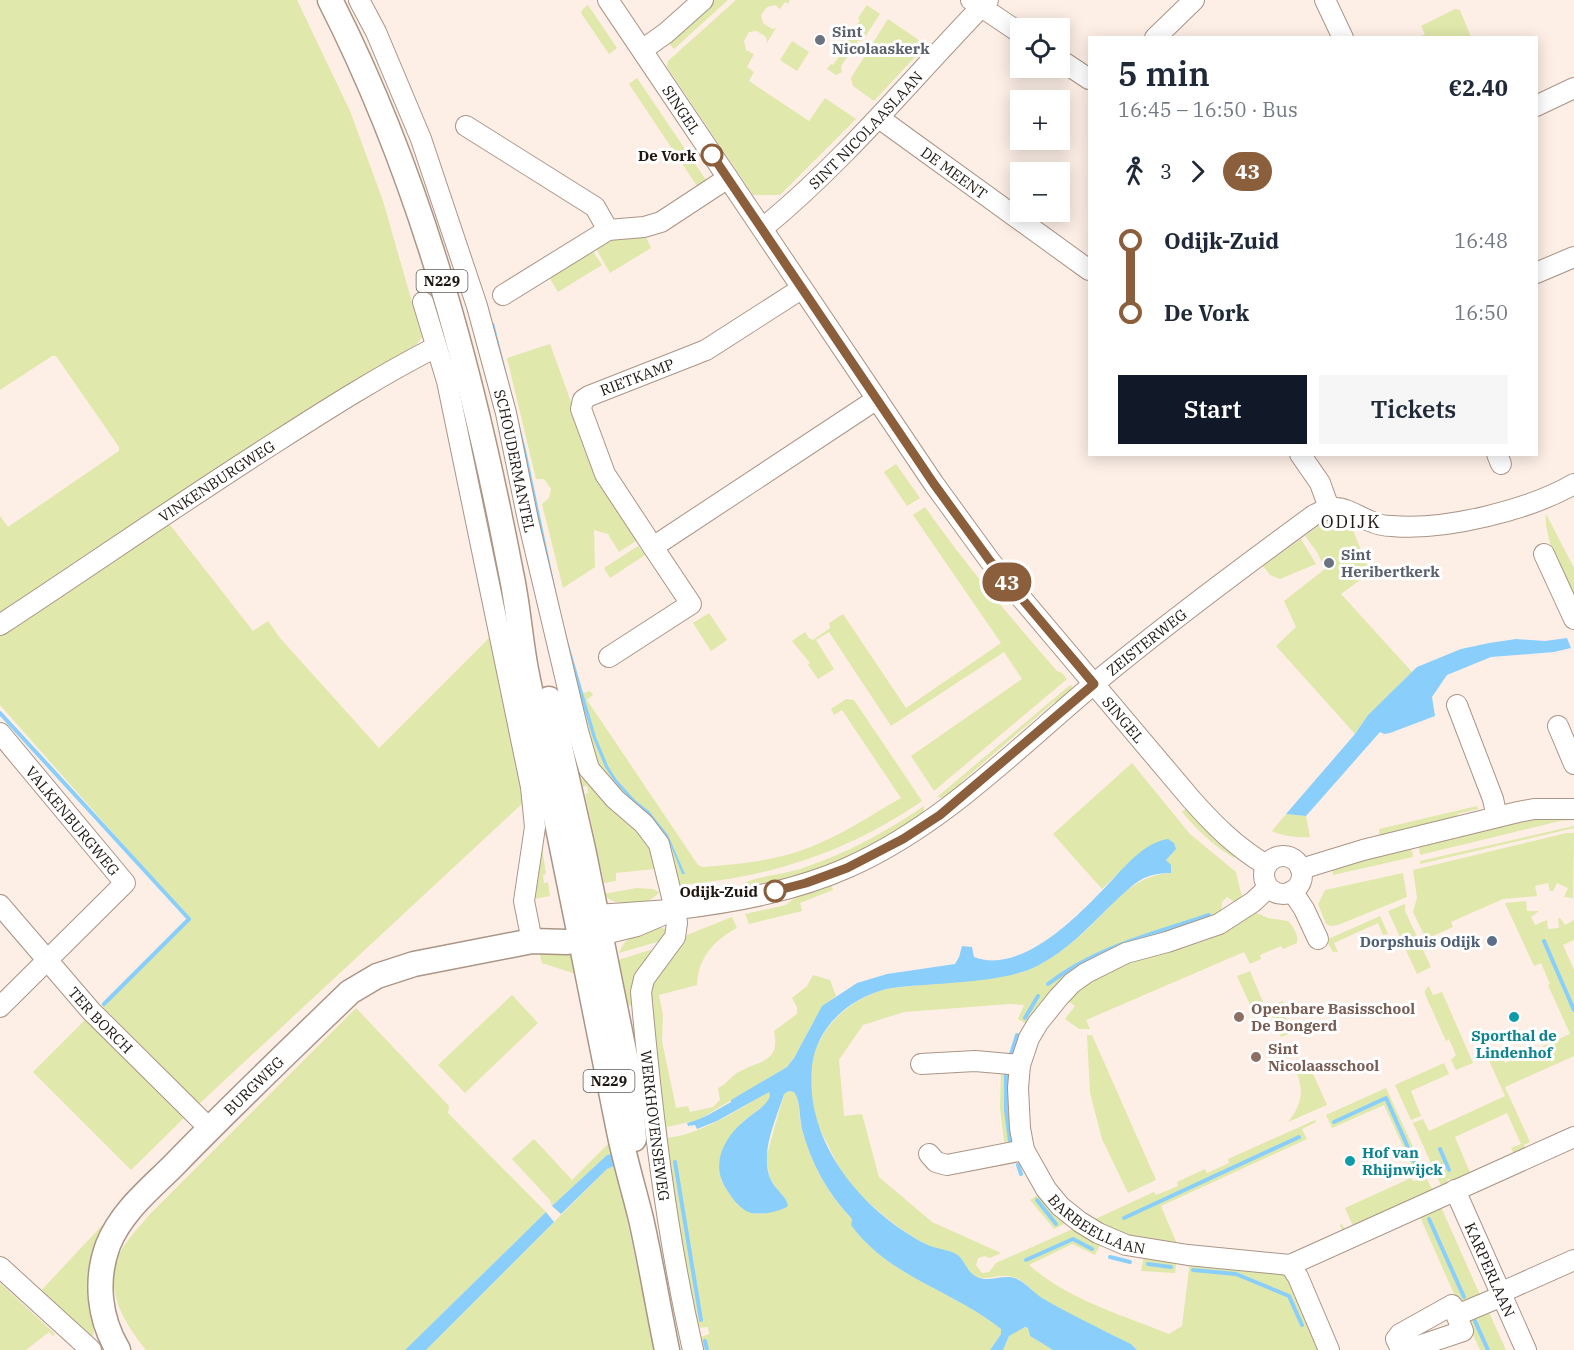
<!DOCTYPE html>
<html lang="en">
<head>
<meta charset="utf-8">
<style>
  :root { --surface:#fff; --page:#f6f6f7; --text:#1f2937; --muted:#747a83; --accent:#111827 }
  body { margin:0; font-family:"IBM Plex Serif",serif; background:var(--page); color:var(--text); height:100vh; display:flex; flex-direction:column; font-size:22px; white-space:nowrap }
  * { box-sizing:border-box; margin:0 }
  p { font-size:20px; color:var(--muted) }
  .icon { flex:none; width:33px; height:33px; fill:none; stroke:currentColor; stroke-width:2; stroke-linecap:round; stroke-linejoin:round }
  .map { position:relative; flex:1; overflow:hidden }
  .sheet { position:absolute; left:1088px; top:36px; width:450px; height:420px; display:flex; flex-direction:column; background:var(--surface); border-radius:0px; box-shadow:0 3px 15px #0003 }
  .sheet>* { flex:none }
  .badge { padding:0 12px; border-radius:20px; font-size:21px; line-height:39px }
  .controls { position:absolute; left:1010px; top:18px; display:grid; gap:12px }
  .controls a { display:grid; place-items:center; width:60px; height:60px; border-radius:0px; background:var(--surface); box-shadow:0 3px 15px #0003; font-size:30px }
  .map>.badge { position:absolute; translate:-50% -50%; box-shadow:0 0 0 3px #fff }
  .legs { display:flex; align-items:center; gap:9px; height:66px; padding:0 30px; font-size:20px }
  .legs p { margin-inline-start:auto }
  .headline { display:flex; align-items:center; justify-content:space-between; height:102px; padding:0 30px }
  h1 { font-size:33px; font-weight:600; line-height:45px }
  .primary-button { display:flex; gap:12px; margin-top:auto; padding:12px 30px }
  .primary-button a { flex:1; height:69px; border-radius:0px; background:var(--accent); color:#fff; font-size:24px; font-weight:600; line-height:69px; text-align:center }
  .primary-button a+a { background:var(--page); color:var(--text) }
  ul { padding:0 30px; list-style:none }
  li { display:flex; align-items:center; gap:21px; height:72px; font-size:22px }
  li i { display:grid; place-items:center; width:9px; height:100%; margin:0 8px; background:currentColor }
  li i::after { content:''; width:15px; height:15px; margin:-8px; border:4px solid; border-radius:50%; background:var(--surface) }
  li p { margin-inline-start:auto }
  li:first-child i { background:linear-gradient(#0000 50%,currentColor 0) }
  li:last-child i { background:linear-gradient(currentColor 50%,#0000 0) }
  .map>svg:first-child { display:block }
  .green { fill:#e0e8ab }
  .water { fill:#8acffc }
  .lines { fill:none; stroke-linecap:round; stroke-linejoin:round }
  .stream { stroke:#8acffc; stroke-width:4 }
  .minor-casing { stroke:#aa9587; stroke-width:22 }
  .major-casing { stroke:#aa9587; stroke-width:27 }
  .minor { stroke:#fff; stroke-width:20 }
  .major { stroke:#fff; stroke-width:24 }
  .line-1-casing { stroke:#fff; stroke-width:14 }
  .line-1 { stroke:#8b5e3c; stroke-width:9 }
  .worship-dot { fill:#6b7280; stroke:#fff; stroke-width:2 }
  .stop-1-dot { fill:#fff; stroke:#8b5e3c; stroke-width:3 }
  .service-dot { fill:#5c6f8a; stroke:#fff; stroke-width:2 }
  .education-dot { fill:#8d6e63; stroke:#fff; stroke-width:2 }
  .culture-dot { fill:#0f9aa8; stroke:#fff; stroke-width:2 }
  .labels { text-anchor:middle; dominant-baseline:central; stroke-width:6; stroke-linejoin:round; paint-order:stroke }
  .shield { fill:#fff; stroke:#625c58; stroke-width:1.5 }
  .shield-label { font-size:14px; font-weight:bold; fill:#1e1611 }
  .worship-label { font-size:15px; font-weight:bold; fill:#5b616d; stroke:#fff; text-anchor:start }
  .street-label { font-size:15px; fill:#1e1611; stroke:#fff }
  .stop-label { font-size:15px; font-weight:bold; fill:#1e1611; stroke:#fff; text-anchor:end }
  .service-label { font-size:15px; font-weight:bold; fill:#4e5e75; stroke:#fff; text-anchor:end }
  .education-label { font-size:15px; font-weight:bold; fill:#785e54; stroke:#fff; text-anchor:start }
  .culture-label { font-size:15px; font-weight:bold; fill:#0d838f; stroke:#fff }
  .quarter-label { font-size:18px; letter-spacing:1.5px; fill:#1e1611; stroke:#fff }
</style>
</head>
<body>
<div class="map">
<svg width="1574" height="1350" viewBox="0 0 1574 1350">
  <rect width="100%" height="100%" fill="#fdefe6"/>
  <g class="green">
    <polygon points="0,0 297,0 350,111 383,201 422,337 417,344 0,616 0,516 8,527 119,451 119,447 56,356 52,356 0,390"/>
    <polygon points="713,0 728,0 674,49 667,41"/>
    <polygon points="736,0 790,0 788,4 785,2 780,9 775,5 767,7 761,15 763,23 772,29 776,28 767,43 766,37 757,31 749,32 744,41 746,50 754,54 747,67 754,72 749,81 809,121 825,98 856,119 780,195 753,195 667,67 668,61"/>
    <polygon points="588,5 617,48 609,54 581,13 583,9"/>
    <polygon points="867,5 880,14 863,40 858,41 841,66 842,72 836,75 827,69 831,64 833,65 840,55 838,53 860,20 858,18"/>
    <polygon points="1455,9 1460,10 1471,37 1419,37 1425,34 1421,26"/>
    <polygon points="888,19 926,45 874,101 853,86 851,78"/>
    <polygon points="792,41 809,52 797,71 780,60"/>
    <polygon points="637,78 708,183 699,189 629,84"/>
    <polygon points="644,233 651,248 610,273 594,245 603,240"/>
    <polygon points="590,247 602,265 558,292 547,274"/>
    <polygon points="550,344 598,476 639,539 619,552 608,534 594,530 595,567 563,588 542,504 549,498 551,489 544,479 536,479 507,358"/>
    <polygon points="896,464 920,498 907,506 884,472"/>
    <path d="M925 507C965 564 1011 618 1057 671L1062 673 1067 679 934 791 911 756 1022 679 1004 652 891 726 829 632 816 640 834 669 818 679 808 665 810 663 792 641 805 632 809 638 813 640 830 628 829 623 843 614 906 708 1001 643 913 515Z"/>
    <path d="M1546 514 1574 568V594C1562 580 1543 533 1546 514Z"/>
    <polygon points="1335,520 1353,530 1370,573 1341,594 1412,672 1368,715 1355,734 1276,646 1296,627 1284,601 1325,569 1317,552 1305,536 1324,522"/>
    <polygon points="167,521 253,631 268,621 280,638 379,748 490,637 524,802 199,1104 102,1006 190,920 0,705 0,632"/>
    <polygon points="1301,539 1316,564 1280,579 1270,575 1263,566"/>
    <polygon points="638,546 645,555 610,578 604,568"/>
    <polygon points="709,613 727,640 711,651 693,623"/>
    <polygon points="1070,685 1073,686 1062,702 1054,702 961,782 960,788 948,799 937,797"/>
    <path d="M590 691 593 695 587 700 698 865 703 867C738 864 775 861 808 848 840 836 871 815 901 798L842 710 834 715 831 709 846 699 854 700 922 801C849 852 763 880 675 885L602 776 573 696Z"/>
    <path d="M1132 763 1190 834 1236 872 1242 897 1236 903 1227 897 1222 902 1221 915 1136 945 1028 1025 1018 1019 1024 1005 1009 1004 904 1012 863 1025 839 1060 844 1116 862 1114 879 1177 932 1222 1001 1253 990 1258 985 1256 978 1258 976 1265 982 1273 989 1272 996 1263 1075 1228 1101 1243 1095 1255 1072 1244 1029 1265C1067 1299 1122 1315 1169 1334L1182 1326 1190 1261 1284 1273 1289 1276 1319 1350H1137L1131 1344C1101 1329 1069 1315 1040 1297 1033 1292 1027 1283 1018 1279 992 1267 979 1296 960 1257 949 1252 936 1250 926 1244 901 1232 881 1213 860 1195 848 1183 837 1165 830 1149 825 1138 818 1128 814 1116 796 1058 829 1005 886 989L1021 973C1044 964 1062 951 1081 935 1110 910 1129 875 1171 873L1135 857 1102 889 1053 834Z"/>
    <polygon points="585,775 635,827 653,849 662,880 656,880 654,869 616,873 616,881 604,883 585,794 588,793 587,786 583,787 581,779"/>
    <path d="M924 806 923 817 901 832 833 865 769 885 768 882 749 886V883L741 885C752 877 786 874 803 868 847 853 886 832 924 806Z"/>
    <polygon points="1477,806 1478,809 1457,814 1458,819 1380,838 1379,829"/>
    <path d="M1188 807 1237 854 1234 858C1214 846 1197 830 1182 812Z"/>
    <polygon points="541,814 543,840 541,841 546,874 543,875 544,883 548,882 550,896 528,900"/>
    <path d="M1286 814 1306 816 1310 837C1298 838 1282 836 1272 831Z"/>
    <polygon points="1574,815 1574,820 1560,821 1420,855 1419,847 1437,843 1437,838 1508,821"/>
    <polygon points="1574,826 1574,828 1420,864 1420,861"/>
    <polygon points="1567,833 1574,833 1573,898 1564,897 1568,888 1557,883 1553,891 1550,891 1548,883 1535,886 1537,896 1503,899 1451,922 1453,927 1426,939 1413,912 1417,898 1413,870"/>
    <polygon points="1411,844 1413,857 1333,875 1332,867"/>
    <polygon points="1403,873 1407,897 1338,925 1331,926 1326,924 1318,904 1325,890"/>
    <polygon points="831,885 833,890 800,903 802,911 749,924 745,914 786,905 797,896"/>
    <path d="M637 888 653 889 659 892C648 908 616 908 603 894Z"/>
    <polygon points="1526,901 1527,911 1539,911 1531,917 1535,925 1547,920 1548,929 1559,928 1558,918 1560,918 1565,925 1574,920 1574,940 1563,945 1574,970 1574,1056 1505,1087 1530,1142 1524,1145 1527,1151 1515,1157 1511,1148 1521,1144 1507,1113 1455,1137 1472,1177 1453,1186 1450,1179 1447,1179 1450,1187 1443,1190 1413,1123 1423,1119 1429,1131 1505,1096 1487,1056 1499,1051 1505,1063 1570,1034 1548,985 1550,984 1541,963 1534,966 1505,903"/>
    <polygon points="1405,904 1405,911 1431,967 1417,974 1388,911"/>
    <path d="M1255 912 1268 918 1288 921C1293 925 1299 936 1297 943L1283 949 1281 946 1260 955 1261 959 1250 964 1244 952 1086 1020 1090 1029H1079L1065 1019 1075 1006 1065 999C1117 949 1204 959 1255 912Z"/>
    <polygon points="1380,916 1388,934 1383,935 1378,923 1334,943 1338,952 1333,952 1326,940"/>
    <path d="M732 917 737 928C714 940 698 958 697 985L659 995 663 1015 662 1041 676 1108 688 1106 690 1112 713 1107 720 1100 718 1088C726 1085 729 1078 737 1073 758 1060 781 1064 774 1031L797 1014V1007L792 998 807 986 813 975 830 980 836 996C809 1017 807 1042 787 1067L698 1120 667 1127 668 1138C704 1133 738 1110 769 1091L770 1096 768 1102 741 1123 721 1180C730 1196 744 1219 765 1213 773 1210 780 1205 787 1202L770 1179 766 1158 784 1094 789 1091 794 1092C801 1102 798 1117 802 1129 813 1165 825 1191 852 1219L851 1225C887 1276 954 1291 1001 1329V1334L990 1350H698V1338L709 1334 708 1327 695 1328 678 1252 649 988 687 935Z"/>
    <path d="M657 926 665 929 667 933 664 940 619 953C626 935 640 932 657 926Z"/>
    <path d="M650 950 654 951C636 973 632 975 634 1005L626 1006 618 960Z"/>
    <polygon points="567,951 572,955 579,975 542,963 539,952"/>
    <polygon points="1250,971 1263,1002 1251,1007 1237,976"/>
    <polygon points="1429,986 1433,995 1442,992 1473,1063 1456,1070 1451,1060 1456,1055 1449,1039 1446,1041 1425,994 1425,990"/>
    <polygon points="512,995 538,1023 465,1093 438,1065"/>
    <polygon points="1283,1001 1285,1005 1281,1007 1288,1022 1291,1021 1296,1031 1281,1037 1268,1007"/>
    <path d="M356 1008 449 1106 448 1113 546 1212 405 1350H146C126 1325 105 1293 117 1259 124 1242 139 1227 151 1213Z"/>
    <polygon points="86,1019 185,1117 131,1170 33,1072"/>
    <polygon points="1087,1035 1092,1035 1156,1180 1128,1193 1102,1139 1090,1093"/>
    <polygon points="1444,1063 1449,1074 1411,1091 1421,1116 1411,1120 1395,1085"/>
    <path d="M1299 1064 1301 1068 1309 1065 1327 1105 1288 1122C1304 1102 1304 1089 1294 1066Z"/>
    <polygon points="1001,1068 1004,1069 1012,1076 1015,1142 1005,1149 1000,1108"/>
    <polygon points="1386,1088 1426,1175 1417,1177 1384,1105 1332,1128 1326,1115"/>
    <path d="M1315 1120 1316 1122 1302 1129 1307 1139 1161 1206 1177 1244C1144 1239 1123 1238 1093 1220L1154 1192 1156 1195 1178 1186 1177 1182 1205 1169 1207 1173 1229 1163 1228 1159Z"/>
    <polygon points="534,1139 572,1180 609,1143 611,1154 607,1155 552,1206 550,1200 512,1159"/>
    <polygon points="614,1166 620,1187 655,1350 426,1350 607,1169"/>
    <polygon points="1411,1178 1413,1181 1427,1179 1434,1193 1344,1235 1340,1225 1342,1224 1345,1230 1353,1226 1345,1208"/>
    <polygon points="1042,1192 1068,1222 1054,1229 1030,1200"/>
    <polygon points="1441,1207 1480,1295 1459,1305 1420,1217"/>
    <path d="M109 1218C97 1243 85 1266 87 1294 88 1305 96 1328 93 1336H87L37 1295Z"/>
    <polygon points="1144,1256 1177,1260 1175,1273 1141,1271"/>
    <polygon points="0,1283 55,1334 53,1336 49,1332 26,1350 0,1350"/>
    <polygon points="1487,1308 1506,1350 1480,1350 1465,1318"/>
    <polygon points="1022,1327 1028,1328 1030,1336 1053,1350 1003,1350 1009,1336"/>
  </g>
  <g class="water">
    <polygon points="494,323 526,450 563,624 596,737 608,766 617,780 635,800 649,811 668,835 685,874 682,874 669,841 648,814 633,802 614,781 605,767 593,738 572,671 501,354 492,324"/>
    <polygon points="1567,638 1571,648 1554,652 1491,657 1447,675 1432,697 1435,716 1390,733 1384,734 1380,732 1306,816 1286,814 1355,734 1368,715 1417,667 1461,649 1489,643 1516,639 1545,641"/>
    <path d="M1168 839 1174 843 1176 849 1166 860 1171 865V873C1162 873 1153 874 1144 878 1131 885 1120 897 1109 907 1088 928 1066 951 1039 965 1003 985 928 982 886 989 849 999 817 1026 812 1066 804 1142 862 1211 926 1244 935 1249 947 1249 956 1254 965 1259 966 1272 977 1277 989 1283 1004 1273 1017 1279 1026 1283 1033 1292 1042 1298 1071 1315 1101 1329 1131 1344L1137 1350H1053L1030 1336 1028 1328 1025 1327 1009 1336 1003 1350H990L1001 1334V1329C954 1291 887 1276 851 1225L852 1219C827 1193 811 1163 802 1129 799 1117 801 1102 794 1092L789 1091 784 1094C776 1120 760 1151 770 1178 774 1189 787 1196 788 1206 780 1212 761 1215 751 1213 740 1210 731 1197 725 1187 711 1163 724 1138 744 1121 753 1113 766 1107 770 1096L769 1092 717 1121 697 1129 695 1125 688 1126 687 1123C703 1119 717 1110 731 1102V1100L787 1067 794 1058 822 1006 857 983 887 974 955 964 959 957 962 946 972 947 974 957C1023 976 1083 911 1113 879 1128 863 1146 842 1168 839Z"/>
    <polygon points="611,1154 614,1166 607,1169 561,1214 552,1206 607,1155"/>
    <polygon points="546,1212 554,1222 426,1350 405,1350"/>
  </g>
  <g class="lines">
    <g class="stream">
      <polyline points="0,713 189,919 104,1004"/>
      <polyline points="1544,941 1574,1010"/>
      <path d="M1048 984C1098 946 1151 935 1209 915"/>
      <polyline points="1025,1018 1038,996"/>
      <polyline points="1011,1054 1017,1035"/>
      <polyline points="1006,1075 1006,1110 1010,1141"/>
      <polyline points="1334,1122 1386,1098 1419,1172"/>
      <polyline points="1440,1149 1449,1170"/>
      <polyline points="675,1162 701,1320"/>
      <polyline points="1018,1165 1021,1174"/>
      <polyline points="1037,1200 1056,1224"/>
      <polyline points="1124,1218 1299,1137"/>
      <polyline points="1429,1219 1464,1297"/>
      <polyline points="1110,1257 1130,1262"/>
      <polyline points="1026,1260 1073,1239 1092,1249"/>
      <polyline points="1148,1264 1171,1267"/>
      <polyline points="1193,1270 1236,1274 1289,1296 1302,1325"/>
      <polyline points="1475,1321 1488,1350"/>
      <polyline points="705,1341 707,1350"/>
    </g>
    <defs>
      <g id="minor">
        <path id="s1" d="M359 0 376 32 421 139 477 306 506 413 528 520 578 731 589 769 615 799 644 824 659 844 675 909 677 923 675 937 644 979 641 992C652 1113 666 1232 693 1350"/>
        <path id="s2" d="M608 0 934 484 990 561 1191 799C1215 826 1235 846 1266 865"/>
        <polyline points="971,0 1020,33"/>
        <polyline points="1325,0 1343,38"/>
        <polyline points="1155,38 1194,0"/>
        <polyline points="642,50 666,33 703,0"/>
        <polyline points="1059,59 1089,79"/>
        <polyline points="1536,106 1574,88"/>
        <path id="s3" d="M879 118 1089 270"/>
        <polyline points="466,126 595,207 608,230 644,227 661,222 728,178"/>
        <path id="s4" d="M763 228C846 160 913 77 988 0"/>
        <polyline points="1536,273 1574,257"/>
        <polyline points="801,289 706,350 589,396 583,400 581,409 605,474 653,547 877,399"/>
        <polyline points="503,295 608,230"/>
        <polyline points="423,302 447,381 531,787 535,827 524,901 532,941"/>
        <polyline points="1300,454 1320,483 1329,508"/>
        <polyline points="1497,454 1501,464"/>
        <polyline points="1544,554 1574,619"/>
        <path id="s5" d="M0 625C93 564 183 501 276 442 329 408 381 375 436 347"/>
        <polyline points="609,657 691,604 653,547"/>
        <polyline points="1457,705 1493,799 1497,817"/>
        <polyline points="1558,726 1574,764"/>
        <path id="s6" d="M0 733 125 883 0 1007"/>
        <circle cx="1283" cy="875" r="19"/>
        <polyline points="1301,869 1363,850 1518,812 1534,809 1574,809"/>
        <path id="s7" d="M1268 888 1253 902 1219 924 1167 942 1126 953 1086 973 1072 983 1058 998 1038 1023 1029 1038 1020 1065 1018 1088 1020 1128 1024 1150 1046 1189 1060 1206 1080 1222 1098 1233 1126 1245 1188 1255 1290 1265 1574 1137"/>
        <polyline points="1292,891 1304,909 1318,939"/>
        <path id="s8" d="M0 905 91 1011 210 1129"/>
        <path id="s9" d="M596 915C623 913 651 912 678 909 735 902 796 891 849 867 943 825 1016 749 1095 683 1166 624 1240 569 1314 515 1321 512 1328 507 1336 508 1347 508 1359 517 1370 521 1376 524 1385 526 1392 526 1444 531 1529 510 1574 484"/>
        <polyline points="600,935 637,926 665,914"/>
        <polyline points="921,1064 975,1061 1020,1065"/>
        <polyline points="929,1154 936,1162 947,1165 1024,1150"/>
        <path id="s10" d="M1455 1190 1526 1350"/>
        <polyline points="1290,1265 1298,1277 1329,1350"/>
        <polyline points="0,1267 91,1350"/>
        <polyline points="1457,1315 1495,1299 1500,1293 1574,1260"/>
        <polyline points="1406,1350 1401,1349 1396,1339 1400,1334 1452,1305 1463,1331 1407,1350"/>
      </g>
      <g id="major">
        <path d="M330 0C422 181 473 375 511 573 518 605 520 638 526 670 558 824 588 977 619 1131 625 1161 634 1190 641 1219 651 1263 658 1307 667 1350"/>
        <polyline points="549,699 583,849 628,1071 634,1139"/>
        <path id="s11" d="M118 1350C99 1318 95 1280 108 1245 121 1212 150 1189 174 1165 231 1106 291 1049 350 992L377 976 414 964 532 941 567 942 600 935"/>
      </g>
    </defs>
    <use href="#minor" class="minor-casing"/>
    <use href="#major" class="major-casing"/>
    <use href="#minor" class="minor"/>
    <use href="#major" class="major"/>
  </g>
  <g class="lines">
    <defs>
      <polyline id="line-1" points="712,155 934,484 990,561 1094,684 940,815 903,839 847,868 806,883 775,891"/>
    </defs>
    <use href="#line-1" class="line-1-casing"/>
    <use href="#line-1" class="line-1"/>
  </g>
  <g class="worship-dot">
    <circle cx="820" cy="40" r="6"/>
    <circle cx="1329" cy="563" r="6"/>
  </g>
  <g class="stop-1-dot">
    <circle cx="712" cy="155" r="10"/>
    <circle cx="775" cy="891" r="10"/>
  </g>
  <circle class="service-dot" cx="1492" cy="941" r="6"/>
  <g class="education-dot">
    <circle cx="1239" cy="1017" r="6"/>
    <circle cx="1256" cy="1057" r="6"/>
  </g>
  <g class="culture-dot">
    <circle cx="1514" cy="1017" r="6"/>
    <circle cx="1350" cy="1161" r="6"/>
  </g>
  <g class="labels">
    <g class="shield">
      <rect x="416.5" y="270" width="51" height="22" rx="4.5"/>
      <rect x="583.5" y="1070" width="51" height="22" rx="4.5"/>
    </g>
    <g class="shield-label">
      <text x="442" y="281">N229</text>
      <text x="609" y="1081">N229</text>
    </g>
    <g class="worship-label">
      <text x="832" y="31">Sint<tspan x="832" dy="17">Nicolaaskerk</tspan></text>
      <text x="1341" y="554">Sint<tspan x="1341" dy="17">Heribertkerk</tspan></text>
    </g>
    <g class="street-label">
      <text stroke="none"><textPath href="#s2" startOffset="132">SINGEL</textPath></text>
      <text stroke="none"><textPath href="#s4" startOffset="142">SINT NICOLAASLAAN</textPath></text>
      <text stroke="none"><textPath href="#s3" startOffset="93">DE MEENT</textPath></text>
      <text transform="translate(637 377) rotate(-21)">RIETKAMP</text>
      <text stroke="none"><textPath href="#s1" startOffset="488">SCHOUDERMANTEL</textPath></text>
      <text stroke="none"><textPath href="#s5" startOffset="260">VINKENBURGWEG</textPath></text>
      <text stroke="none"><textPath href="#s9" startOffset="633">ZEISTERWEG</textPath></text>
      <text stroke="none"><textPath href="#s2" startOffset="886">SINGEL</textPath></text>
      <text stroke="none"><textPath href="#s6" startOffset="114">VALKENBURGWEG</textPath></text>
      <text stroke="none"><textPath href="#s8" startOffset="153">TER BORCH</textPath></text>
      <text stroke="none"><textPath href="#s11" startOffset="326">BURGWEG</textPath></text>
      <text stroke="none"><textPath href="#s1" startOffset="1203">WERKHOVENSEWEG</textPath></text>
      <text stroke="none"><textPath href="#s7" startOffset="513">BARBEELLAAN</textPath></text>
      <text stroke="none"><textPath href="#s10" startOffset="87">KARPERLAAN</textPath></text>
    </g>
    <g class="stop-label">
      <text x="696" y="155">De Vork</text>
      <text x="758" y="891">Odijk-Zuid</text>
    </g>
    <g class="service-label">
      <text x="1480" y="941">Dorpshuis Odijk</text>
    </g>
    <g class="education-label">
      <text x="1251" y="1008">Openbare Basisschool<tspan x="1251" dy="17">De Bongerd</tspan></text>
      <text x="1268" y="1048">Sint<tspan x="1268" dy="17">Nicolaasschool</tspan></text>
    </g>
    <g class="culture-label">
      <text x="1514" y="1035">Sporthal de<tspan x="1514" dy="17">Lindenhof</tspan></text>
      <text x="1362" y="1152" text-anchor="start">Hof van<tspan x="1362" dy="17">Rhijnwijck</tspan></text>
    </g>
    <g class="quarter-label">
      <text x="1351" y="521">ODIJK</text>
    </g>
  </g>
</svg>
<div class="controls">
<a><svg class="icon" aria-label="locate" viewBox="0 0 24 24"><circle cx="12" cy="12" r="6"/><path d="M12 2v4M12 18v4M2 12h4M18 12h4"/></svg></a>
<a>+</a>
<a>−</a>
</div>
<b class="badge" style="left:1007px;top:582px;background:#8b5e3c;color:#fff">43</b>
<section class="sheet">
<div class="headline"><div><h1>5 min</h1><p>16:45 – 16:50 · Bus</p></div><b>€2.40</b></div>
<div class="legs"><svg class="icon" aria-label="walk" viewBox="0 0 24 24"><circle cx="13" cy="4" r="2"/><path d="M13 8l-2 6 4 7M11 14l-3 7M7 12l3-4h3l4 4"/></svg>3<svg class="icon" aria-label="forward" viewBox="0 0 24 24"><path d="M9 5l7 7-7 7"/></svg><b class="badge" style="background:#8b5e3c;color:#fff">43</b></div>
<ul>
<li><i style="color:#8b5e3c"></i><b>Odijk-Zuid</b><p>16:48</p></li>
<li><i style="color:#8b5e3c"></i><b>De Vork</b><p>16:50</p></li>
</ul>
<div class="primary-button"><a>Start</a><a>Tickets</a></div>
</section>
</div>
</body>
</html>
